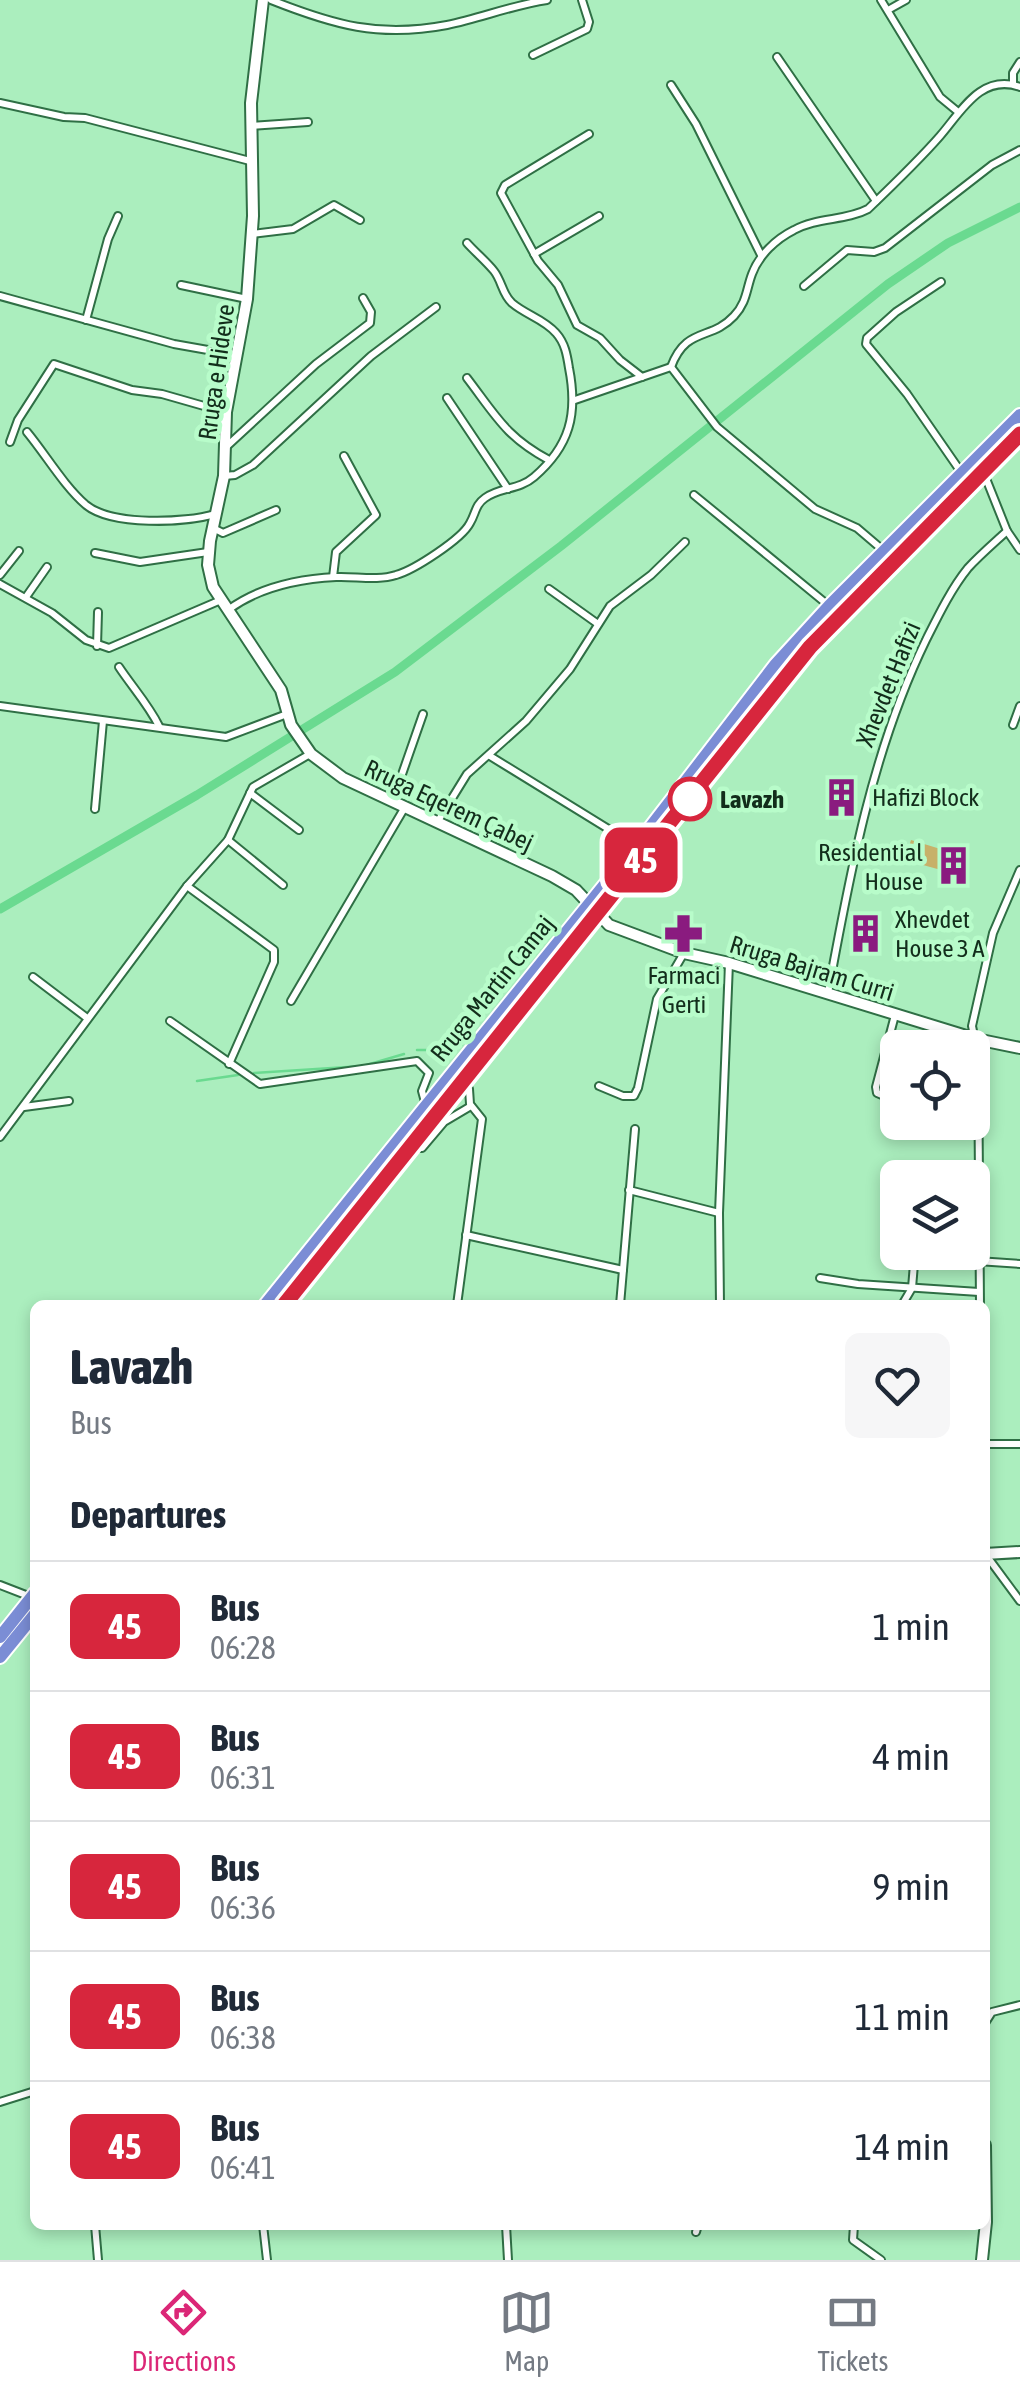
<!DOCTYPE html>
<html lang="en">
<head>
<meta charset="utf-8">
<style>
  :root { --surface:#fff; --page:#f6f6f7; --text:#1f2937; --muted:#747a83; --line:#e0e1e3; --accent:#db2777 }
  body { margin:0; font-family:"Asap Condensed",sans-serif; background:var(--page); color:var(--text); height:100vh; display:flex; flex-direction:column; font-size:38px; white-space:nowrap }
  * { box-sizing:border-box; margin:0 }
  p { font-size:32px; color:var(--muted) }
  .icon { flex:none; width:55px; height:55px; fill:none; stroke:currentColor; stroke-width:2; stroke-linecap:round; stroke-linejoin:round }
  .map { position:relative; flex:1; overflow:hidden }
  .details { position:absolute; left:30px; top:1300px; width:960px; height:930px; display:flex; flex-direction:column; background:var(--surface); border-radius:15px; box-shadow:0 5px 15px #0003 }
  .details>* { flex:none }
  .badge { padding:0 20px; border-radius:15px; font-size:35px; line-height:65px }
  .controls { position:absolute; left:880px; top:1030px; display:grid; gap:20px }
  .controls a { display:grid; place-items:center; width:110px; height:110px; border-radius:15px; background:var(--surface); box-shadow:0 5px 15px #0003; font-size:50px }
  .map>.badge { position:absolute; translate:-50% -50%; box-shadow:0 0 0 5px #fff }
  h2 { padding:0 40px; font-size:38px; line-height:90px }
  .round { display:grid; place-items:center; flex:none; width:105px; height:105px; border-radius:15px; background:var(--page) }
  .overview { display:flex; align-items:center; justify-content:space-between; height:170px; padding:0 40px }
  h1 { font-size:48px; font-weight:800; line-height:75px }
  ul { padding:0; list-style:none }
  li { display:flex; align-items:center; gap:30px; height:130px; padding:0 40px; border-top:2px solid var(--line) }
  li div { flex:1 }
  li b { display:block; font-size:38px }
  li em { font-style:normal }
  li .badge { min-width:110px; font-weight:700; text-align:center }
  .menu { display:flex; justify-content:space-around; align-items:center; height:140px; border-top:2px solid var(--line); background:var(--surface); font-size:28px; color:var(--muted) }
  .menu a { display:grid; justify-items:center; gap:5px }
  .menu .on { color:var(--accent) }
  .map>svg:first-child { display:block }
  .green { fill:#c7b169 }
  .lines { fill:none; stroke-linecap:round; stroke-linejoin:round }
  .stream { stroke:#6ada90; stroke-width:2.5 }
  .canal { stroke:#6ada90; stroke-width:9 }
  .street-casing { stroke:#2f6f45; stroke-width:10 }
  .secondary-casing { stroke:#2f6f45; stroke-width:14 }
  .highway-casing { stroke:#fff; stroke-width:16 }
  .street { stroke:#fff; stroke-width:6 }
  .secondary { stroke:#fff; stroke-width:10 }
  .highway { stroke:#7b8dd5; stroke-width:12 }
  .line-casing { stroke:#fff; stroke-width:22 }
  .line { stroke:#d7263d; stroke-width:15 }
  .stop-dot { fill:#fff; stroke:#d7263d; stroke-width:5 }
  .labels { text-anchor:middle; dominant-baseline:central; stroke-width:9; stroke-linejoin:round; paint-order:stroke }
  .street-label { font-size:25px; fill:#122d1b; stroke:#b8fcca }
  .poi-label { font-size:25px; fill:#122d1b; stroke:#b8fcca; text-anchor:start }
  .stop-label { font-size:25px; font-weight:bold; fill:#122d1b; stroke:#b8fcca; text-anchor:start }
</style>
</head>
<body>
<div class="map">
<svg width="1020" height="2260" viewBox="0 0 1020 2260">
  <rect width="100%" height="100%" fill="#abeebe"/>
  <polygon class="green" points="911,840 947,851 941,870 905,860"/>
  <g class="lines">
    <g class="stream">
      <polyline points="417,1050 446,1050 462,1045"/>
      <polyline points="254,1073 363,1066 404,1054"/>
      <polyline points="197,1081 238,1075"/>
    </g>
    <polyline class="canal" points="0,909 197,795 395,672 561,546 888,284 948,243 1020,207"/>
    <defs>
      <g id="street">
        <path d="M271 0C334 25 379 38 447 25 481 18 513 5 547 0"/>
        <polyline points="881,0 940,97 957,111"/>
        <polyline points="888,10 906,0"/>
        <polyline points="533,55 587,29 589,22 582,0"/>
        <polyline points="777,57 876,201"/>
        <polyline points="1013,84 1013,73 1020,62"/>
        <polyline points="671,85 696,124 761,255"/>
        <polyline points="0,103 64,117 85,118 250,161"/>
        <polyline points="250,126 308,122"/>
        <polyline points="589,134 505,185 501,193 538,261 558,285 577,325 600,338 620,360 642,377"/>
        <polyline points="252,234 293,229 334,205 360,220"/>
        <polyline points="534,254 599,216"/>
        <polyline points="941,282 896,312 867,338 866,344 907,394 961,472"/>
        <polyline points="181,285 247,299"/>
        <polyline points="804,286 847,250 874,252 885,248 992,165 1020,150"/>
        <polyline points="0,296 174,344 236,355"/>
        <polyline points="86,320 108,239 118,216"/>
        <path d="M671 367C686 326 711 341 734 316 747 302 746 290 752 274 759 255 776 239 794 230 817 217 846 221 868 209 891 187 920 159 940 136 961 112 981 73 1020 87"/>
        <polyline points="671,367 717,427 815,509 857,528 884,551"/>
        <path d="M467 378C496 416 506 437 549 460"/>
        <polyline points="447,398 508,489"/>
        <polyline points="575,400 671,367"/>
        <path d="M27 432C46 455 64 486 86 505 112 526 185 523 215 514"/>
        <polyline points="10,442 18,420 54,364 132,390 162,394 225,412"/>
        <polyline points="226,447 316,364 370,323 371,312 363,298"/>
        <polyline points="983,471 1007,531 1020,550"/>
        <polyline points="224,476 235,475 253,465 371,356 436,307"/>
        <polyline points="694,495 828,605"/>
        <polyline points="213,528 223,533 276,510"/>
        <polyline points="95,553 140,562 208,552"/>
        <polyline points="0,575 19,551"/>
        <polyline points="333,577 336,552 376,515 344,456"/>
        <polyline points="0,584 52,613 86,640 109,648 221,600"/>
        <polyline points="549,589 598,624"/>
        <polyline points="26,597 47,567"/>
        <path d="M228 610C259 587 297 579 336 577 355 576 377 581 396 575 414 570 462 539 470 523 476 513 475 505 485 498 500 487 519 490 534 477 570 446 578 414 569 368 567 355 565 343 556 333 544 319 526 315 512 303 502 294 502 281 494 271 486 261 475 252 467 243"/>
        <polyline points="97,646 98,612"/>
        <path d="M119 667C133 688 148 704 159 726"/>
        <polyline points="0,706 226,737 287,714"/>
        <polyline points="1013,725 1020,706"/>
        <polyline points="490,756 636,846"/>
        <polyline points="250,793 299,830"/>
        <polyline points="393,800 423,714"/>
        <polyline points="95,809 103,721"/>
        <polyline points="438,821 467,774 526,721 570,669 610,606 651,575 685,542"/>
        <polyline points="228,840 283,885"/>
        <polyline points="187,886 274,950 274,962 229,1064"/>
        <polyline points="33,977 87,1018"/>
        <path d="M828 993C850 873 872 751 926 640 938 616 951 589 968 568 980 555 994 543 1007 531"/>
        <polyline points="291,1001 405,807"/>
        <polyline points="895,1015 876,1087 877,1093 898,1102"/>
        <polyline points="170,1021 260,1084 417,1061 429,1073 422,1091 425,1102"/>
        <polyline points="599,1086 623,1096 634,1096 638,1088 657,999 684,953"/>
        <polyline points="24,1107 69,1101"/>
        <polyline points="0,1137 187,886 228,840 253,787 310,754"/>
        <polyline points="414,1147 422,1148 444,1122 471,1106"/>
        <polyline points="905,1178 905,1174"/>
        <polyline points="629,1190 719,1213"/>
        <polyline points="466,1235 623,1270"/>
        <polyline points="977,1261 1020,1264"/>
        <polyline points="820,1278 858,1284 979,1292"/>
        <polyline points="457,1305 482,1119 470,1104 469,1089 463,1081"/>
        <polyline points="620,1305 635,1129"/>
        <polyline points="720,1305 719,1213 729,963"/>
        <polyline points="902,1305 912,1288 915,1252"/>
        <polyline points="980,1305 978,1055 972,1026 993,933 1020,870"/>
        <polyline points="985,1444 1020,1444"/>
        <polyline points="985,1546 986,1555 1020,1601"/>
        <polyline points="0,1585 31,1597"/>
        <polyline points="985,2023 992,2012 1020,2005"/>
        <polyline points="0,2102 35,2091"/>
        <polyline points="95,2225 98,2260"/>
        <polyline points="263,2225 267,2260"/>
        <polyline points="506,2225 508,2260"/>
        <polyline points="854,2225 853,2240 881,2260"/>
        <polyline points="696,2232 698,2225"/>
      </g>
      <g id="secondary">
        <polyline points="263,0 251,103 253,216 247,299 226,412 224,476 210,541 208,565 213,587 281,690 291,725 311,754 343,778 552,876 576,890 609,925 684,953 729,963 976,1039 1020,1048"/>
        <polyline points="985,1554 1020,1552"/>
        <polyline points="982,2260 986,2222 985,2145"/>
      </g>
      <g id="highway">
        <polyline points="265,1305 636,846 776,664 829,606 1020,415"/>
        <polyline points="284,1305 810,647 1020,434"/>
        <polyline points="0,1637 35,1593"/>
        <polyline points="0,1657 35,1614"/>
      </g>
    </defs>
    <use href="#street" class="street-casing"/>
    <use href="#secondary" class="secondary-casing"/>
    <use href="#highway" class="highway-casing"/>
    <use href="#street" class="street"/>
    <use href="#secondary" class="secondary"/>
    <use href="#highway" class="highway"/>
  </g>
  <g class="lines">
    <defs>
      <polyline id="line" points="284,1305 810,647 1020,434"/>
    </defs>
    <use href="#line" class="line-casing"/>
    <use href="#line" class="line"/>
  </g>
  <defs>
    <symbol id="building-bare" viewBox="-9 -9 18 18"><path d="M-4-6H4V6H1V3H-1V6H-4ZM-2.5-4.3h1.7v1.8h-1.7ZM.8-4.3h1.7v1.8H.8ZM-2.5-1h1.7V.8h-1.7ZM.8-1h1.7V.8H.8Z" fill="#8a1b7f" stroke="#b8fcca" stroke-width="2.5" paint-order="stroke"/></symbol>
    <symbol id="pharmacy-bare" viewBox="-9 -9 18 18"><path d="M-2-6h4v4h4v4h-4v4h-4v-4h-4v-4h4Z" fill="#8a1b7f" stroke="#b8fcca" stroke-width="2.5" paint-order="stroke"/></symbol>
  </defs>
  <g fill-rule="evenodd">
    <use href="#building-bare" x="814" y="770" width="55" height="55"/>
    <use href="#building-bare" x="926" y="838" width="55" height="55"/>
    <use href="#building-bare" x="838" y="906" width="55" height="55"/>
    <use href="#pharmacy-bare" x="656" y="906" width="55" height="55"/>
  </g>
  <circle class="stop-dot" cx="690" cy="799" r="20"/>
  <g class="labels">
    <g class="street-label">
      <text transform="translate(216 372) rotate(-82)">Rruga e Hideve</text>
      <text transform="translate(888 684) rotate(-68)">Xhevdet Hafizi</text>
      <text transform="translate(449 805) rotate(25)">Rruga Eqerem Çabej</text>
      <text transform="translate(812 968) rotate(17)">Rruga Bajram Curri</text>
      <text transform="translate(492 988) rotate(-51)">Rruga Martin Camaj</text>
    </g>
    <g class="poi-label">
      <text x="872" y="797">Hafizi Block</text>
      <text x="923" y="852" text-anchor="end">Residential<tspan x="923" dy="29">House</tspan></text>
      <text x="895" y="919">Xhevdet<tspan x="895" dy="29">House 3 A</tspan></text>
      <text x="684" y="975" text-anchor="middle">Farmaci<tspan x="684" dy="29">Gerti</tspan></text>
    </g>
    <g class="stop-label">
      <text x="720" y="799">Lavazh</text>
    </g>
  </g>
</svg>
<div class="controls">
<a><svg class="icon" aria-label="locate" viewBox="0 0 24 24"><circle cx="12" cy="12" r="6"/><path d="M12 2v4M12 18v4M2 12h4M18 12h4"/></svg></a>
<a><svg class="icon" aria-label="layers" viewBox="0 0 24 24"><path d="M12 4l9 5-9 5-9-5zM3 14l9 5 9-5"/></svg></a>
</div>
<b class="badge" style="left:641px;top:860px;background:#d7263d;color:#fff">45</b>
<section class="details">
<div class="overview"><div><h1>Lavazh</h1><p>Bus</p></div><a class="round"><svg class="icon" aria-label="heart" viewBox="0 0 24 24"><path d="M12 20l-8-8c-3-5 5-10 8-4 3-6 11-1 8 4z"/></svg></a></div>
<h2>Departures</h2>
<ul>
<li><span class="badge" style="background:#d7263d;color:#fff">45</span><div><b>Bus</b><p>06:28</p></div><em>1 min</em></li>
<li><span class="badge" style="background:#d7263d;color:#fff">45</span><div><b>Bus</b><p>06:31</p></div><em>4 min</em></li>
<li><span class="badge" style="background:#d7263d;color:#fff">45</span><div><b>Bus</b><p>06:36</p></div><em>9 min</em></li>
<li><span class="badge" style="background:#d7263d;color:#fff">45</span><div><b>Bus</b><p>06:38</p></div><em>11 min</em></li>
<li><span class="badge" style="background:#d7263d;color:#fff">45</span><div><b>Bus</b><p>06:41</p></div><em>14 min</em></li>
</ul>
</section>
</div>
<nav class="menu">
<a class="on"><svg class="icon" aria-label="directions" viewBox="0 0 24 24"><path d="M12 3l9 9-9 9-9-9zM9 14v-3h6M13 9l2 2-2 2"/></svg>Directions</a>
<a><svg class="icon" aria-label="map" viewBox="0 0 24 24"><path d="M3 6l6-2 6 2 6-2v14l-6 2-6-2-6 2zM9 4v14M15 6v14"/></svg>Map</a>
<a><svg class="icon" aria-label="tickets" viewBox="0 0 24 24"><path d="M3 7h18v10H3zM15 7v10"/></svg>Tickets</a>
</nav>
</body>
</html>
